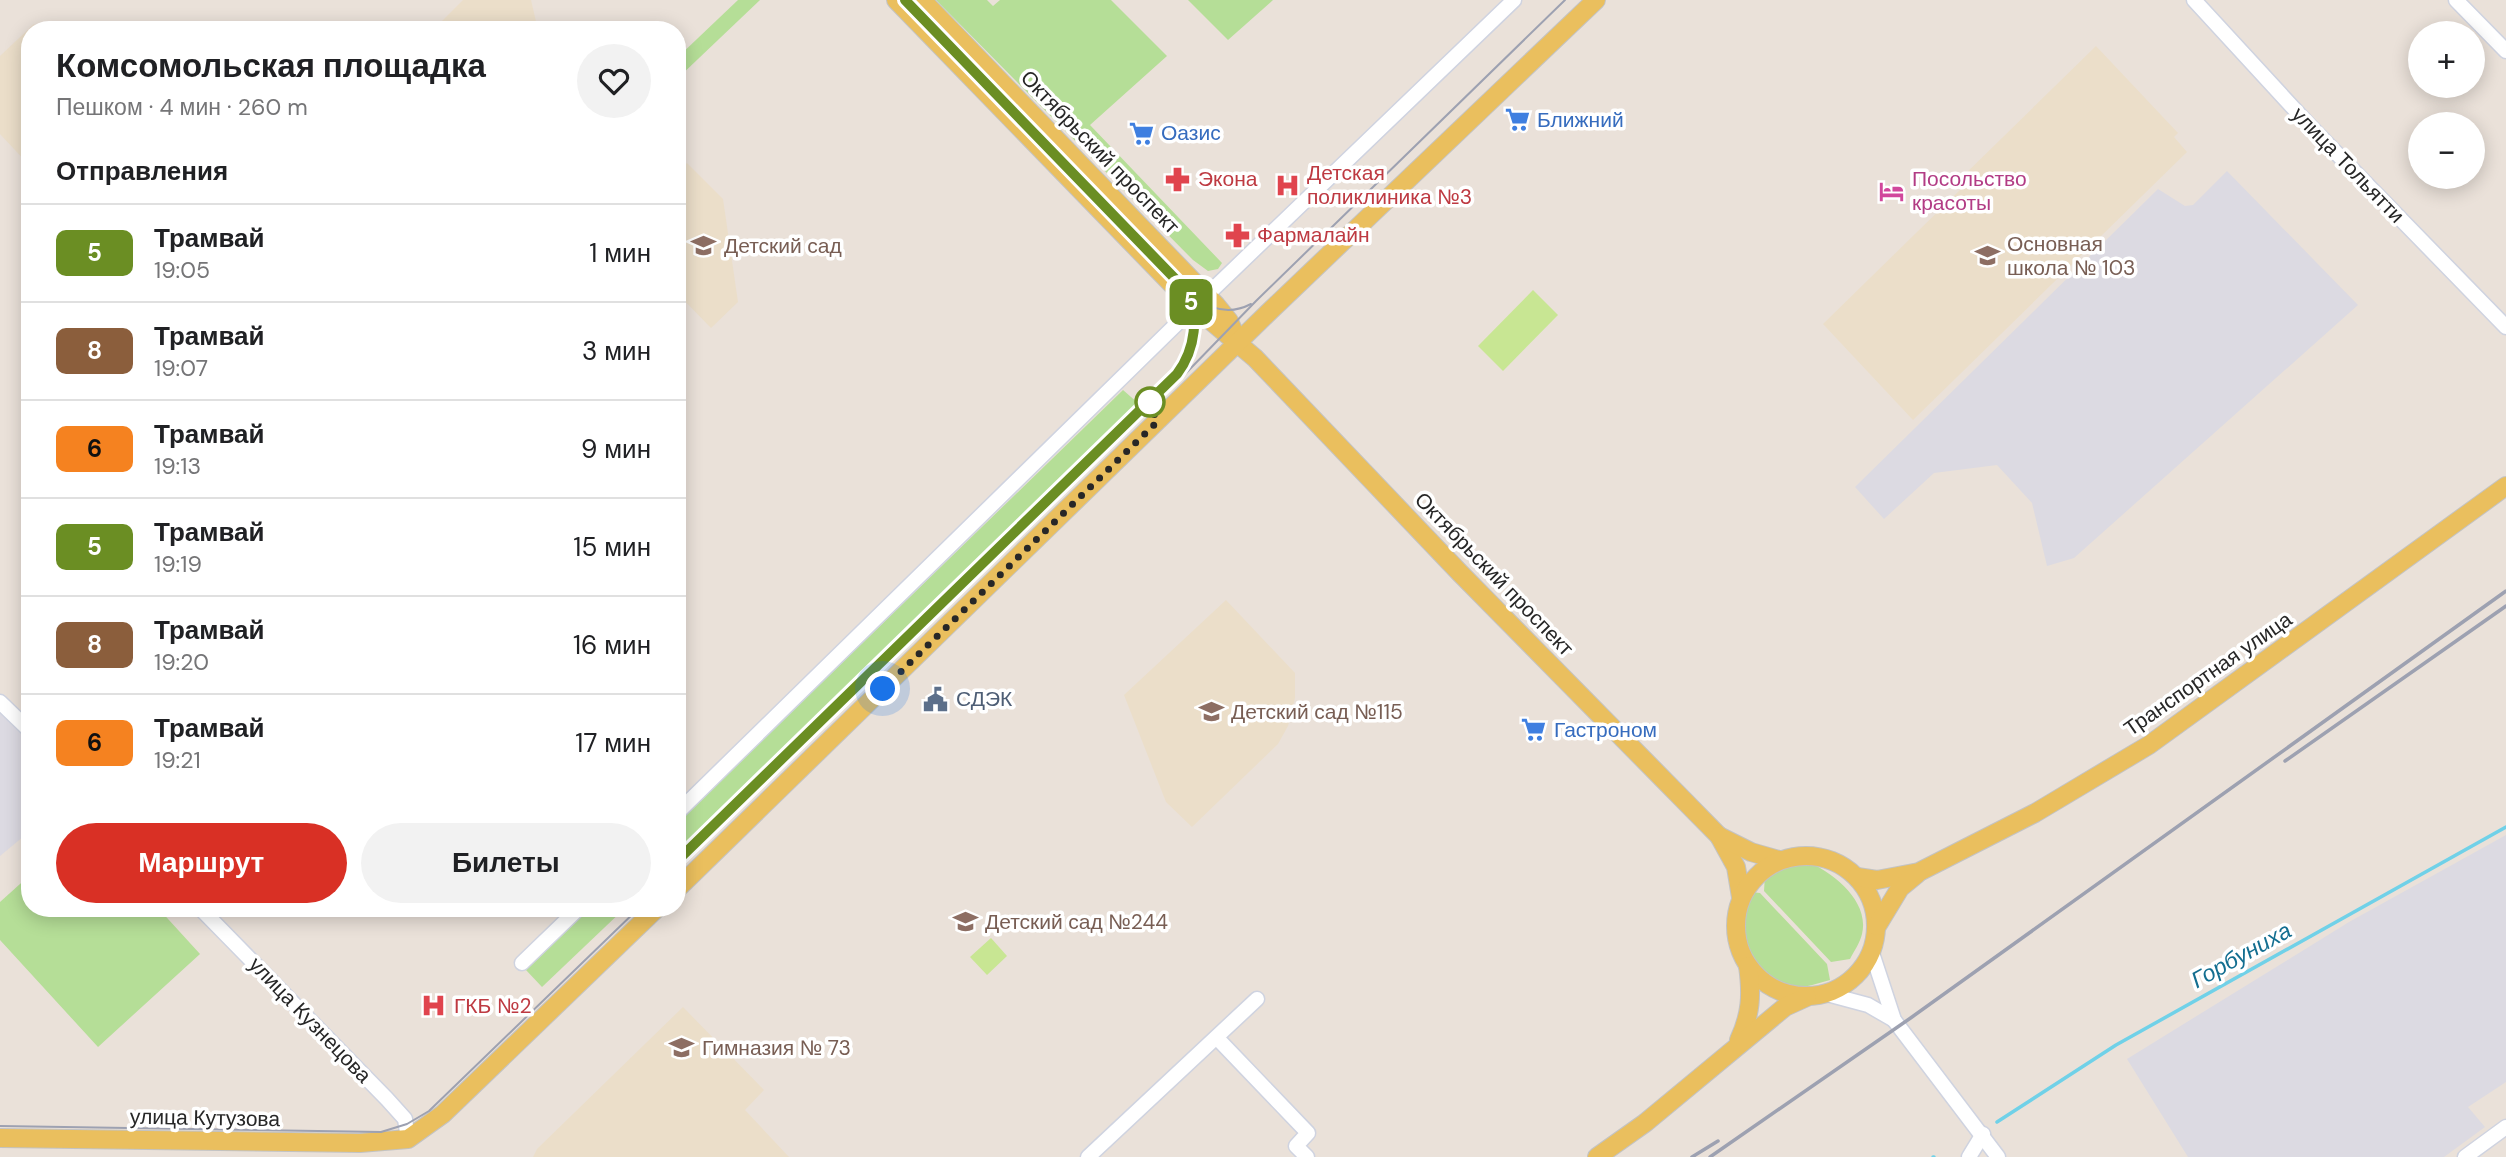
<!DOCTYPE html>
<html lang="ru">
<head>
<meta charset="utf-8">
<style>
  :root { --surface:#fff; --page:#f2f2f2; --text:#202124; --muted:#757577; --line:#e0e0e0; --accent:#d93025 }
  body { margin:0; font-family:"DM Sans",sans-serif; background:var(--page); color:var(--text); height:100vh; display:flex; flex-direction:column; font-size:26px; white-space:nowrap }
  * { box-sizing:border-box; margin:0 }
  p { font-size:23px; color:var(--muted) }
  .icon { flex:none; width:38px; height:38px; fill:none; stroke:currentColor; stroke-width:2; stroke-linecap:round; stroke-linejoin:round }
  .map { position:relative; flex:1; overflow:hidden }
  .panel { position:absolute; left:21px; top:21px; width:665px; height:896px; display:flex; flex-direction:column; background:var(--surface); border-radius:28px; box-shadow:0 4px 18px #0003 }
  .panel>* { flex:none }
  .badge { padding:0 14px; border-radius:10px; font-size:24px; line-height:46px }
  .fabs { position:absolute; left:2408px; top:21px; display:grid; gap:14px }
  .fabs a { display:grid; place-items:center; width:77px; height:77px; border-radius:50%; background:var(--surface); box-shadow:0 4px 18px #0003; font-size:35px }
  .you { position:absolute; width:35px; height:35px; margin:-18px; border:5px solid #fff; border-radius:50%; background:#1a73e8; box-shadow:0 0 0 10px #1a73e833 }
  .map>.badge { position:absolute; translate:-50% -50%; box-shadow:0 0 0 4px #fff }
  h2 { padding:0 35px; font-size:26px; line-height:63px }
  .round { display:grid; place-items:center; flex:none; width:74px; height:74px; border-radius:37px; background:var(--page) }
  .head { display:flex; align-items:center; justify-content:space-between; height:119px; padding:0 35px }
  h1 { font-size:33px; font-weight:700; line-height:52px }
  .action { display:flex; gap:14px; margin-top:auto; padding:14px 35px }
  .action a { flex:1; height:80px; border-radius:42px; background:var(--accent); color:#fff; font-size:28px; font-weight:700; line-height:80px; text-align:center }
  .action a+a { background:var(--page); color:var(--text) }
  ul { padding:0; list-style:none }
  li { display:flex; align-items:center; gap:21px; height:98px; padding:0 35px; border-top:2px solid var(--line) }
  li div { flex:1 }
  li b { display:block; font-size:26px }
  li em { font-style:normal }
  li .badge { min-width:77px; font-weight:700; text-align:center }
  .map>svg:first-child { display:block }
  .industrial { fill:#dcdae2 }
  .education { fill:#ebdec9 }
  .green { fill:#b5de97 }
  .pitch { fill:#c8e693 }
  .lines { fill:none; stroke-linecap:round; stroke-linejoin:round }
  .stream { stroke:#70d1e8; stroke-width:3.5 }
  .minor-casing { stroke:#cfd3e0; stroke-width:17 }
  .major-casing { stroke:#c3c3c3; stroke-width:20 }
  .minor { stroke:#fff; stroke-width:14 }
  .major { stroke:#eabf5e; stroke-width:18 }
  .tram { stroke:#9da1b1; stroke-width:2 }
  .rail { stroke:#9da1b1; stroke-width:3.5 }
  .line-casing { stroke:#fff; stroke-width:16 }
  .line { stroke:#6b8e23; stroke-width:10 }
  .walk { stroke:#272727; stroke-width:7; stroke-dasharray:0 12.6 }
  .stop-dot { fill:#fff; stroke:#6b8e23; stroke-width:3.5 }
  .labels { text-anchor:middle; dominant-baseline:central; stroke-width:7; stroke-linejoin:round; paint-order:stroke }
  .shop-label { font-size:21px; fill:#366cbe; stroke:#fff; text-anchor:start }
  .street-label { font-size:21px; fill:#272727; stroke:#fff }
  .health-label { font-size:21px; fill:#be3a42; stroke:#fff; text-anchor:start }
  .hotel-label { font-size:21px; fill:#b23c85; stroke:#fff; text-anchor:start }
  .education-label { font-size:21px; fill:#785e54; stroke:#fff; text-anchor:start }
  .service-label { font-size:21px; fill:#4e5e75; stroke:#fff; text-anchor:start }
  .water-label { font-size:23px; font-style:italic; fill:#136e90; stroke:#fff }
</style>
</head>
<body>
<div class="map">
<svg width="2506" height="1157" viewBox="0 0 2506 1157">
  <rect width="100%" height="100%" fill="#eae1d9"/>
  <g class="industrial">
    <polygon points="2227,171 2358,305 2074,558 2047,566 2032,503 1997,465 1934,473 1884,519 1855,487 2158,189 2185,206 2193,205"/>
    <polygon points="0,711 30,742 30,831 0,856"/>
    <polygon points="2506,835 2506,1082 2468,1107 2485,1127 2444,1157 2188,1157 2127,1059 2349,922"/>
  </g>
  <g class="education">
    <polygon points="463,0 531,0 538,30 433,30"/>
    <polygon points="34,24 39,30 30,30 30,166 0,134 0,56"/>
    <polygon points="2096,46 2178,133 2174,137 2187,152 1913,420 1823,324 1962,188 1960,179"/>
    <polygon points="687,163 723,199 738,302 711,328 677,293 677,172"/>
    <polygon points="1226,600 1295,673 1295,698 1288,726 1278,744 1192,827 1166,802 1124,695"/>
    <polygon points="683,1007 764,1090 745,1110 789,1157 533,1157 537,1149"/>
  </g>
  <g class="green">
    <polygon points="738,0 760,0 677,79 677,58"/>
    <polygon points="936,0 987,0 993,6 1000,0 1111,0 1167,56 1090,125 1222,263 1218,269 1208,271 1193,260"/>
    <polygon points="1188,0 1273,0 1228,40"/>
    <polygon points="1123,390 1146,410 677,858 677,823"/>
    <path d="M1807 861C1833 873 1870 901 1862 934 1860 943 1854 951 1850 959L1831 962 1764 891 1765 875 1775 868Z"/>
    <polygon points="30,875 30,908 158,908 200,954 98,1047 0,940 0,902"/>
    <path d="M1751 892 1760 893 1827 964 1830 980C1816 984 1802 989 1787 987 1743 980 1736 925 1751 892Z"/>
    <polygon points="589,908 625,908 542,987 526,970"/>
  </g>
  <g class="pitch">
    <polygon points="1533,290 1558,315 1503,371 1478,346"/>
    <polygon points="991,938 1007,956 987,975 970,957"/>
  </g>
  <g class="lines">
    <g class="stream">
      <polyline points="1997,1122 2116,1045 2506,827"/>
      <polyline points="1933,1157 1934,1157"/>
    </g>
    <defs>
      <g id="minor">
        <polyline points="2194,0 2309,125 2506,327"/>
        <polyline points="2456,0 2506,51"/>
        <polyline points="1207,295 1514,0"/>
        <polyline points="0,702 30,731"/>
        <polyline points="677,813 1194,307"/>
        <polyline points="200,908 387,1099 405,1119 408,1139"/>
        <polyline points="1872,953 1894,1020 1998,1157"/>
        <polyline points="522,963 579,908"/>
        <polyline points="1827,994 1868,1005 1894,1020"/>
        <polyline points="1217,1038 1308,1133 1296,1146 1307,1157"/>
        <polyline points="1088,1157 1257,999"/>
        <polyline points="1969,1157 1983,1134"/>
        <polyline points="2465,1157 2506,1127"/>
      </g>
      <g id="major">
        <polyline points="896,0 1191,304 1255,358 1460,573 1719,836 1736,867 1741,897"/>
        <polyline points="922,0 1216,305 1229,321 1238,342"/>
        <polyline points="1719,836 1751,852 1779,860"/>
        <circle cx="1806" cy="926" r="70"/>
        <polyline points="1857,877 1877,880 1919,872 2035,813 2149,745 2506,486"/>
        <polyline points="677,889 1271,310 1596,0"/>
        <polyline points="1877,926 1900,888 1917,874"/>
        <path d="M1739 1040C1751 1014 1752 995 1748 966"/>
        <polyline points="0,1138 360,1143 408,1139 443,1114 657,908"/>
        <polyline points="1597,1157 1645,1123 1785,1007 1807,997"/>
      </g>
    </defs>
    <use href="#minor" class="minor-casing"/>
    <use href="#major" class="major-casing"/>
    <use href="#minor" class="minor"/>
    <use href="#major" class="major"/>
    <g class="tram">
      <path d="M905 0 1193 296C1211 310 1230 315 1251 304"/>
      <polyline points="1189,366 1197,332 1192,295"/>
      <polyline points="677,869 711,832 1154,406 1256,301 1565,0"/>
      <polyline points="0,1126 381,1132 407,1124 429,1111 639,908"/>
    </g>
    <g class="rail">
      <polyline points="2285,761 2506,606"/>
      <polyline points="1692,1157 1718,1141"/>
      <polyline points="1710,1157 1912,1017 2506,591"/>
    </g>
  </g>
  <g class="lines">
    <defs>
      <path id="line" d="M677 861 1177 374C1195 350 1201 314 1184 288L905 0"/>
    </defs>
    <use href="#line" class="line-casing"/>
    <use href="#line" class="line"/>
    <polyline class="walk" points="883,689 1157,422 1150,402"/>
  </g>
  <defs>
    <symbol id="supermarket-bare" viewBox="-9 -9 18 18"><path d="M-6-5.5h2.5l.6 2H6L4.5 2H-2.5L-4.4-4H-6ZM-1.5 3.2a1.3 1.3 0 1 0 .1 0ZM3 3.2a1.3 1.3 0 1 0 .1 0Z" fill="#3f7fe0" stroke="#fff" stroke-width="2.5" paint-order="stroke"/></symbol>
    <symbol id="pharmacy-bare" viewBox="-9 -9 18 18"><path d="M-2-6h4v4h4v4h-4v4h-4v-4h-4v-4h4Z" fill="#e0444e" stroke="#fff" stroke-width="2.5" paint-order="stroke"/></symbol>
    <symbol id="hospital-bare" viewBox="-9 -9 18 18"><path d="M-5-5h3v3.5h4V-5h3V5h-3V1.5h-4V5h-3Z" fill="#e0444e" stroke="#fff" stroke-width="2.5" paint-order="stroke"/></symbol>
    <symbol id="hotel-bare" viewBox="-9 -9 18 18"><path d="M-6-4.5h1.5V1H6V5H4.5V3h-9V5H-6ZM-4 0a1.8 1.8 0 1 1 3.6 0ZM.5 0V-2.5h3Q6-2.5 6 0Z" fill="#d1479c" stroke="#fff" stroke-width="2.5" paint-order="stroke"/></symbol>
    <symbol id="school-bare" viewBox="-9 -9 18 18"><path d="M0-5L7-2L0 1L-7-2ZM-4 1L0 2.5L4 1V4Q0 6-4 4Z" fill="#8d6e63" stroke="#fff" stroke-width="2.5" paint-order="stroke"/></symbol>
    <symbol id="civic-bare" viewBox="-9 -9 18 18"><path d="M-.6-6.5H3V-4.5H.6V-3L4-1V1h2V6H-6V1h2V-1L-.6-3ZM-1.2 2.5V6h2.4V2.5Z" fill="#5c6f8a" stroke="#fff" stroke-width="2.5" paint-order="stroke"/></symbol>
  </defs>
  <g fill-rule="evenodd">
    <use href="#supermarket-bare" x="1500" y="102" width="35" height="35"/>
    <use href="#supermarket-bare" x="1124" y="116" width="35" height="35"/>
    <use href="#pharmacy-bare" x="1160" y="162" width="35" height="35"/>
    <use href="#hospital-bare" x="1270" y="168" width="35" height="35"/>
    <use href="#hotel-bare" x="1874" y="174" width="35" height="35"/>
    <use href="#pharmacy-bare" x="1220" y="218" width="35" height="35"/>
    <use href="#school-bare" x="686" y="228" width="35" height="35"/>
    <use href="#school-bare" x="1970" y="238" width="35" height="35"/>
    <use href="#civic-bare" x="918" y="682" width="35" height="35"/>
    <use href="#school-bare" x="1194" y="694" width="35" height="35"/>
    <use href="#supermarket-bare" x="1516" y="712" width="35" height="35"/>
    <use href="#school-bare" x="948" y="904" width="35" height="35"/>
    <use href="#hospital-bare" x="416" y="988" width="35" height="35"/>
    <use href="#school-bare" x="664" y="1030" width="35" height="35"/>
  </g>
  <circle class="stop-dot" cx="1150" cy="402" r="14"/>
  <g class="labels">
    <g class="shop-label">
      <text x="1537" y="120">Ближний</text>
      <text x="1161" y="133">Оазис</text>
      <text x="1554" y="730">Гастроном</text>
    </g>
    <g class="street-label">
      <text transform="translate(1100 152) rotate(46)">Октябрьский проспект</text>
      <text transform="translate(2348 165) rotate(46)">улица Тольятти</text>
      <text transform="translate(1494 574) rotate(46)">Октябрьский проспект</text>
      <text transform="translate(2208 674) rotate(-35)">Транспортная улица</text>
      <text transform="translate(310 1020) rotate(46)">улица Кузнецова</text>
      <text transform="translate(205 1118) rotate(1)">улица Кутузова</text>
    </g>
    <g class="health-label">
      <text x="1307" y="173">Детская<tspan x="1307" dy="24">поликлиника №3</tspan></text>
      <text x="1198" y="179">Экона</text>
      <text x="1257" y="235">Фармалайн</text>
      <text x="454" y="1006">ГКБ №2</text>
    </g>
    <g class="hotel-label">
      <text x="1912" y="179">Посольство<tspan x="1912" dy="24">красоты</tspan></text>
    </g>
    <g class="education-label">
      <text x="2007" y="244">Основная<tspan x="2007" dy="24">школа № 103</tspan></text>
      <text x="724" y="246">Детский сад</text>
      <text x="1231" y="712">Детский сад №115</text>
      <text x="985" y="922">Детский сад №244</text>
      <text x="702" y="1048">Гимназия № 73</text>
    </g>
    <g class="service-label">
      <text x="956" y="699">СДЭК</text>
    </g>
    <g class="water-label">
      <text transform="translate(2241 955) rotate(-29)">Горбуниха</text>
    </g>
  </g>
</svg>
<div class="fabs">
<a>+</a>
<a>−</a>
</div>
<div class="you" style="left:883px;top:689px"></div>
<b class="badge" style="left:1191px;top:302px;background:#6b8e23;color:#fff">5</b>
<section class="panel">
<div class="head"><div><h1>Комсомольская площадка</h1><p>Пешком · 4 мин · 260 m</p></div><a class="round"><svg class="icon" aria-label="heart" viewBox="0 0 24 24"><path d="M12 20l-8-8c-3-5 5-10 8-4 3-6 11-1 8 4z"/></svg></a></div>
<h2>Отправления</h2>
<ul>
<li><span class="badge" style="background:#6b8e23;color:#fff">5</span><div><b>Трамвай</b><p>19:05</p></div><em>1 мин</em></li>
<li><span class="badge" style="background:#8b5e3c;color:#fff">8</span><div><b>Трамвай</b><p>19:07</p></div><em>3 мин</em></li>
<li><span class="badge" style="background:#f58220;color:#111">6</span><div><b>Трамвай</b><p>19:13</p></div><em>9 мин</em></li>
<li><span class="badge" style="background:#6b8e23;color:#fff">5</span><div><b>Трамвай</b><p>19:19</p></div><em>15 мин</em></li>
<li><span class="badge" style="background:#8b5e3c;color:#fff">8</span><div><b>Трамвай</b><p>19:20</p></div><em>16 мин</em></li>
<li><span class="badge" style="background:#f58220;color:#111">6</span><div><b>Трамвай</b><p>19:21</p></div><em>17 мин</em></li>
</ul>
<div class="action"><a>Маршрут</a><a>Билеты</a></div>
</section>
</div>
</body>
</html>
